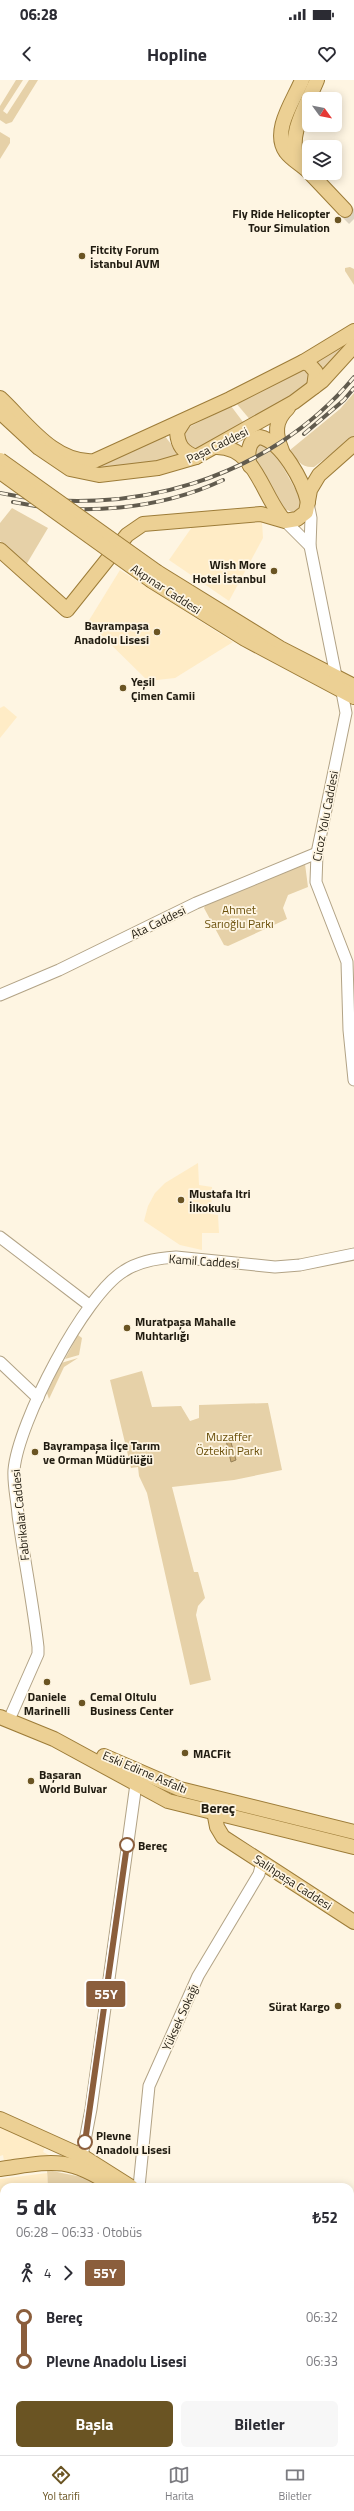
<!DOCTYPE html>
<html lang="tr">
<head>
<meta charset="utf-8">
<style>
  :root { --surface:#fff; --page:#f7f7f7; --text:#2b2b33; --muted:#7c7c81; --line:#e1e1e2; --accent:#6a5423 }
  body { margin:0; font-family:"Titillium Web",sans-serif; background:var(--page); color:var(--text); height:100vh; display:flex; flex-direction:column; font-size:15px; white-space:nowrap }
  * { box-sizing:border-box; margin:0 }
  p { font-size:13px; color:var(--muted) }
  .icon { flex:none; width:22px; height:22px; fill:none; stroke:currentColor; stroke-width:2; stroke-linecap:round; stroke-linejoin:round }
  .map { position:relative; flex:1; overflow:hidden }
  .details { position:absolute; left:0px; top:2103px; width:354px; height:272px; display:flex; flex-direction:column; background:var(--surface); border-radius:12px 12px 0 0; box-shadow:0 2px 10px #0003 }
  .details>* { flex:none }
  .badge { padding:0 8px; border-radius:3px; font-size:14px; line-height:26px }
  .needle { width:26px; rotate:123deg }
  .controls { position:absolute; left:302px; top:12px; display:grid; gap:8px }
  .controls a { display:grid; place-items:center; width:40px; height:40px; border-radius:6px; background:var(--surface); box-shadow:0 2px 10px #0003; font-size:20px }
  .map>.badge { position:absolute; translate:-50% -50%; box-shadow:0 0 0 2px #fff }
  .legs { display:flex; align-items:center; gap:6px; height:44px; padding:0 16px; font-size:13px }
  .legs p { margin-inline-start:auto }
  .head { display:flex; align-items:center; justify-content:space-between; height:68px; padding:0 16px }
  h1 { font-size:22px; font-weight:700; line-height:30px }
  .primary-button { display:flex; gap:8px; margin-top:auto; padding:8px 16px }
  .primary-button a { flex:1; height:46px; border-radius:6px; background:var(--accent); color:#fff; font-size:16px; font-weight:700; line-height:46px; text-align:center }
  .primary-button a+a { background:var(--page); color:var(--text) }
  ul { padding:0 16px; list-style:none }
  li { display:flex; align-items:center; gap:14px; height:44px; font-size:15px }
  li i { display:grid; place-items:center; width:6px; height:100%; margin:0 5px; background:currentColor }
  li i::after { content:''; width:10px; height:10px; margin:-5px; border:3px solid; border-radius:50%; background:var(--surface) }
  li p { margin-inline-start:auto }
  li:first-child i { background:linear-gradient(#0000 50%,currentColor 0) }
  li:last-child i { background:linear-gradient(currentColor 50%,#0000 0) }
  .status { display:flex; justify-content:space-between; align-items:center; height:28px; padding:0 20px; background:var(--surface); direction:ltr }
  .status svg { height:11px; fill:currentColor }
  header { display:flex; justify-content:space-between; align-items:center; height:52px; padding:0 16px; background:var(--surface); font-size:18px; font-weight:700 }
  .dock { display:flex; justify-content:space-around; align-items:center; height:56px; border-top:1px solid var(--line); background:var(--surface); font-size:11px; color:var(--muted) }
  .dock a { display:grid; justify-items:center; gap:2px }
  .dock .selected { color:var(--accent) }
  .map>svg:first-child { display:block }
  .built { fill:#ffecc6 }
  .green { fill:#e6d1a8 }
  .water { fill:#c8ac76; stroke:#968057 }
  .lines { fill:none; stroke-linecap:round; stroke-linejoin:round }
  .major-tunnel { stroke:#ddd4c2; stroke-width:14; stroke-dasharray:14 7; stroke-linecap:butt }
  .minor-casing { stroke:#b2a386; stroke-width:13 }
  .major-casing { stroke:#9d7c38; stroke-width:16 }
  .minor { stroke:#fff; stroke-width:11 }
  .major { stroke:#ecd094; stroke-width:14 }
  .rail-casing { stroke:#615b4e; stroke-width:4 }
  .rail { stroke:#fef5e2; stroke-width:2.5; stroke-dasharray:8; stroke-linecap:butt }
  .major-bridge-casing { stroke:#9d7c38; stroke-width:16; stroke-linecap:butt }
  .major-bridge { stroke:#ecd094; stroke-width:14 }
  .line-1-casing { stroke:#fff; stroke-width:9 }
  .line-1 { stroke:#8b5e3c; stroke-width:6 }
  .poi-dot { fill:#6a5423; stroke:#fef5e2; stroke-width:1.5 }
  .stop-1-dot { fill:#fff; stroke:#8b5e3c; stroke-width:2 }
  .labels { text-anchor:middle; dominant-baseline:central; stroke-width:3.5; stroke-linejoin:round; paint-order:stroke }
  .poi-label { font-size:12px; font-weight:bold; fill:#201b10; stroke:#fef5e2; text-anchor:start }
  .street-label { font-size:12px; fill:#201b10; stroke:#fef5e2 }
  .park-label { font-size:12px; fill:#6b500b; stroke:#fef5e2 }
  .stop-label { font-size:12px; font-weight:bold; fill:#201b10; stroke:#fef5e2; text-anchor:start }
  .quarter-label { font-size:14px; font-weight:bold; fill:#201b10; stroke:#fef5e2 }
</style>
</head>
<body>
<div class="status"><b>06:28</b><svg viewBox="0 0 49 12"><path d="M0 12V9h3v3zM5 12V6h3v6zM10 12V3h3v9zM15 12V0h3v12zM26 1h20v11H26zM47 4h2v5h-2z"/></svg></div>
<header><svg class="icon" aria-label="back" viewBox="0 0 24 24"><path d="M15 5l-7 7 7 7"/></svg>Hopline<svg class="icon" aria-label="heart" viewBox="0 0 24 24"><path d="M12 20l-8-8c-3-5 5-10 8-4 3-6 11-1 8 4z"/></svg></header>
<div class="map">
<svg width="354" height="2375" viewBox="0 0 354 2375">
  <rect width="100%" height="100%" fill="#fef5e2"/>
  <g class="built">
    <polygon points="262,442 263,458 229,521 169,480 192,447"/>
    <polygon points="120,490 233,562 175,598 148,601 88,542"/>
    <polygon points="4,626 17,637 0,658 0,628"/>
    <polygon points="198,1083 199,1105 212,1107 211,1134 218,1135 219,1153 202,1153 202,1170 180,1165 144,1141 148,1126 155,1113 165,1103"/>
    <polygon points="0,2045 46,2065 43,2072 49,2075 46,2078 4,2081 3,2075 0,2076"/>
    <polygon points="47,2093 48,2107 4,2107 4,2132 0,2132 0,2099"/>
  </g>
  <g class="green">
    <polygon points="16,0 23,0 3,31 7,34 29,0 38,0 12,42 6,44 0,40 0,26"/>
    <polygon points="0,52 10,58 10,63 0,79"/>
    <polygon points="350,187 354,189 354,205 345,191 345,188"/>
    <polygon points="354,258 354,260 323,293 315,280"/>
    <polygon points="303,289 309,292 309,303 252,342 236,323"/>
    <path d="M354 313V357L314 387C301 388 297 380 290 370L340 329Z"/>
    <polygon points="231,326 246,346 200,369 188,366 183,355 187,348"/>
    <polygon points="164,355 182,378 100,392 54,374 99,385"/>
    <polygon points="260,364 264,364 275,373 302,421 298,431 295,433 284,429 266,396 256,383 253,373"/>
    <polygon points="12,428 48,448 26,485 0,461 0,443"/>
    <polygon points="305,784 308,807 288,815 283,828 287,839 228,866 224,865 204,828 206,824"/>
    <polygon points="78,1255 82,1258 79,1275 65,1279"/>
    <polygon points="78,1278 64,1287 49,1319 47,1313 61,1283"/>
    <polygon points="142,1291 152,1327 181,1326 190,1341 199,1338 199,1325 268,1323 282,1390 234,1400 172,1407 194,1492 198,1492 205,1518 198,1526 196,1535 211,1600 190,1605 147,1413 139,1396 138,1387 131,1388 110,1300"/>
    <polygon points="47,2090 87,2098 104,2107 48,2107"/>
    <polygon points="262,2371 325,2371 323,2375 260,2375"/>
  </g>
  <polygon class="water" points="230,1359 236,1380 231,1382 226,1360"/>
  <g class="lines">
    <polyline class="major-tunnel" points="345,130 354,139"/>
    <defs>
      <g id="minor">
        <polyline points="308,423 311,438 310,466 336,596"/>
        <polyline points="285,441 310,466"/>
        <polyline points="342,612 346,633 317,773 316,802 347,882 349,950 354,1000"/>
        <polyline points="0,915 59,890 196,823 317,773"/>
        <polyline points="0,1157 89,1225"/>
        <polyline points="0,1282 38,1318"/>
        <path d="M12 1633 38 1574V1567C33 1523 24 1479 18 1435 17 1420 13 1404 14 1390 18 1343 84 1215 124 1191 139 1181 159 1178 176 1177L275 1187 300 1185 354 1174"/>
        <polyline points="82,2076 91,2029 136,1704"/>
        <polyline points="139,2107 149,2006 198,1896 259,1794 262,1782"/>
        <polyline points="0,2199 4,2201"/>
        <polyline points="119,2371 119,2375"/>
      </g>
      <g id="major">
        <path d="M302 0C294 20 271 51 286 72 292 80 302 85 309 92"/>
        <path d="M297 81C288 52 306 27 317 0"/>
        <polyline points="310,93 345,130"/>
        <polyline points="303,282 309,284 316,292 314,307"/>
        <path d="M0 318C26 342 54 384 94 381L230 319 303 282 354 251"/>
        <polyline points="0,332 39,368 70,389 99,395 158,388 196,377 294,322 322,301 354,266"/>
        <path d="M184 341 177 352C178 366 183 372 196 377"/>
        <path d="M217 367C256 367 262 416 284 440"/>
        <path d="M282 371C275 354 274 341 288 328"/>
        <path d="M250 386C247 376 247 360 260 357 282 362 303 401 308 422"/>
        <polyline points="0,470 67,530 127,455 143,444 261,434 285,441 297,439 306,432 310,410 319,395 354,364"/>
        <polyline points="157,492 280,568 354,606"/>
        <polyline points="152,501 245,559 354,617"/>
        <polyline points="0,1637 54,1659 168,1721 354,1767"/>
        <polyline points="104,1676 180,1709 354,1752"/>
        <polyline points="213,1726 217,1747 223,1757 354,1842"/>
        <polyline points="0,2039 82,2076 131,2107"/>
        <path d="M0 2089C50 2082 66 2075 111 2105"/>
        <polyline points="350,2171 354,2170"/>
        <polyline points="350,2215 354,2216"/>
        <polyline points="350,2294 354,2292"/>
        <polyline points="12,2375 20,2371"/>
      </g>
    </defs>
    <use href="#minor" class="minor-casing"/>
    <use href="#major" class="major-casing"/>
    <use href="#minor" class="minor"/>
    <use href="#major" class="major"/>
    <defs>
      <g id="rail">
        <polyline points="304,354 344,320 354,308"/>
        <path d="M0 413C127 440 270 399 354 297"/>
        <path d="M13 422C81 436 159 430 223 400"/>
      </g>
    </defs>
    <use href="#rail" class="rail-casing"/>
    <use href="#rail" class="rail"/>
    <defs>
      <g id="major-bridge">
        <polyline points="0,380 157,492"/>
        <polyline points="0,392 152,501"/>
      </g>
    </defs>
    <use href="#major-bridge" class="major-bridge-casing"/>
    <use href="#major-bridge" class="major-bridge"/>
  </g>
  <g class="lines">
    <defs>
      <polyline id="line-1" points="85,2062 127,1765"/>
    </defs>
    <use href="#line-1" class="line-1-casing"/>
    <use href="#line-1" class="line-1"/>
  </g>
  <g class="poi-dot">
    <circle cx="338" cy="140" r="4"/>
    <circle cx="82" cy="176" r="4"/>
    <circle cx="274" cy="491" r="4"/>
    <circle cx="157" cy="552" r="4"/>
    <circle cx="123" cy="608" r="4"/>
    <circle cx="181" cy="1120" r="4"/>
    <circle cx="127" cy="1248" r="4"/>
    <circle cx="35" cy="1372" r="4"/>
    <circle cx="47" cy="1602" r="4"/>
    <circle cx="82" cy="1623" r="4"/>
    <circle cx="185" cy="1673" r="4"/>
    <circle cx="31" cy="1701" r="4"/>
    <circle cx="338" cy="1926" r="4"/>
  </g>
  <g class="stop-1-dot">
    <circle cx="127" cy="1765" r="7"/>
    <circle cx="85" cy="2062" r="7"/>
  </g>
  <g class="labels">
    <g class="poi-label">
      <text x="330" y="133" text-anchor="end">Fly Ride Helicopter<tspan x="330" dy="14">Tour Simulation</tspan></text>
      <text x="90" y="169">Fitcity Forum<tspan x="90" dy="14">İstanbul AVM</tspan></text>
      <text x="266" y="484" text-anchor="end">Wish More<tspan x="266" dy="14">Hotel İstanbul</tspan></text>
      <text x="149" y="545" text-anchor="end">Bayrampaşa<tspan x="149" dy="14">Anadolu Lisesi</tspan></text>
      <text x="131" y="601">Yeşil<tspan x="131" dy="14">Çimen Camii</tspan></text>
      <text x="189" y="1113">Mustafa Itri<tspan x="189" dy="14">İlkokulu</tspan></text>
      <text x="135" y="1241">Muratpaşa Mahalle<tspan x="135" dy="14">Muhtarlığı</tspan></text>
      <text x="43" y="1365">Bayrampaşa İlçe Tarım<tspan x="43" dy="14">ve Orman Müdürlüğü</tspan></text>
      <text x="47" y="1616" text-anchor="middle">Daniele<tspan x="47" dy="14">Marinelli</tspan></text>
      <text x="90" y="1616">Cemal Oltulu<tspan x="90" dy="14">Business Center</tspan></text>
      <text x="193" y="1673">MACFit</text>
      <text x="39" y="1694">Başaran<tspan x="39" dy="14">World Bulvar</tspan></text>
      <text x="330" y="1926" text-anchor="end">Sürat Kargo</text>
    </g>
    <g class="street-label">
      <text transform="translate(217 365) rotate(-26)">Paşa Caddesi</text>
      <text transform="translate(166 509) rotate(33)">Akpınar Caddesi</text>
      <text transform="translate(325 736) rotate(-79)">Cicoz Yolu Caddesi</text>
      <text transform="translate(158 842) rotate(-26)">Ata Caddesi</text>
      <text transform="translate(204 1181) rotate(4)">Kamil Caddesi</text>
      <text transform="translate(20 1435) rotate(-96)">Fabrikalar Caddesi</text>
      <text transform="translate(145 1692) rotate(23)">Eski Edirne Asfaltı</text>
      <text transform="translate(293 1802) rotate(33)">Salihpaşa Caddesi</text>
      <text transform="translate(180 1937) rotate(-66)">Yüksek Sokağı</text>
    </g>
    <g class="park-label">
      <text x="239" y="829">Ahmet<tspan x="239" dy="14">Sarıoğlu Parkı</tspan></text>
      <text x="229" y="1356">Muzaffer<tspan x="229" dy="14">Öztekin Parkı</tspan></text>
    </g>
    <g class="stop-label">
      <text x="138" y="1765">Bereç</text>
      <text x="96" y="2055">Plevne<tspan x="96" dy="14">Anadolu Lisesi</tspan></text>
    </g>
    <g class="quarter-label">
      <text x="218" y="1727">Bereç</text>
    </g>
  </g>
</svg>
<div class="controls">
<a><svg class="needle" viewBox="-14 -14 28 28"><path d="M0-13l5 13h-10z" fill="#e53935"/><path d="M0 13l5-13h-10z" fill="#7c7c81"/></svg></a>
<a><svg class="icon" aria-label="layers" viewBox="0 0 24 24"><path d="M12 4l9 5-9 5-9-5zM3 14l9 5 9-5"/></svg></a>
</div>
<b class="badge" style="left:106px;top:1914px;background:#8b5e3c;color:#fff">55Y</b>
<section class="details">
<div class="head"><div><h1>5 dk</h1><p>06:28 – 06:33 · Otobüs</p></div><b>₺52</b></div>
<div class="legs"><svg class="icon" aria-label="walk" viewBox="0 0 24 24"><circle cx="13" cy="4" r="2"/><path d="M13 8l-2 6 4 7M11 14l-3 7M7 12l3-4h3l4 4"/></svg>4<svg class="icon" aria-label="forward" viewBox="0 0 24 24"><path d="M9 5l7 7-7 7"/></svg><b class="badge" style="background:#8b5e3c;color:#fff">55Y</b></div>
<ul>
<li><i style="color:#8b5e3c"></i><b>Bereç</b><p>06:32</p></li>
<li><i style="color:#8b5e3c"></i><b>Plevne Anadolu Lisesi</b><p>06:33</p></li>
</ul>
<div class="primary-button"><a>Başla</a><a>Biletler</a></div>
</section>
</div>
<nav class="dock">
<a class="selected"><svg class="icon" aria-label="directions" viewBox="0 0 24 24"><path d="M12 3l9 9-9 9-9-9zM9 14v-3h6M13 9l2 2-2 2"/></svg>Yol tarifi</a>
<a><svg class="icon" aria-label="map" viewBox="0 0 24 24"><path d="M3 6l6-2 6 2 6-2v14l-6 2-6-2-6 2zM9 4v14M15 6v14"/></svg>Harita</a>
<a><svg class="icon" aria-label="tickets" viewBox="0 0 24 24"><path d="M3 7h18v10H3zM15 7v10"/></svg>Biletler</a>
</nav>
</body>
</html>
